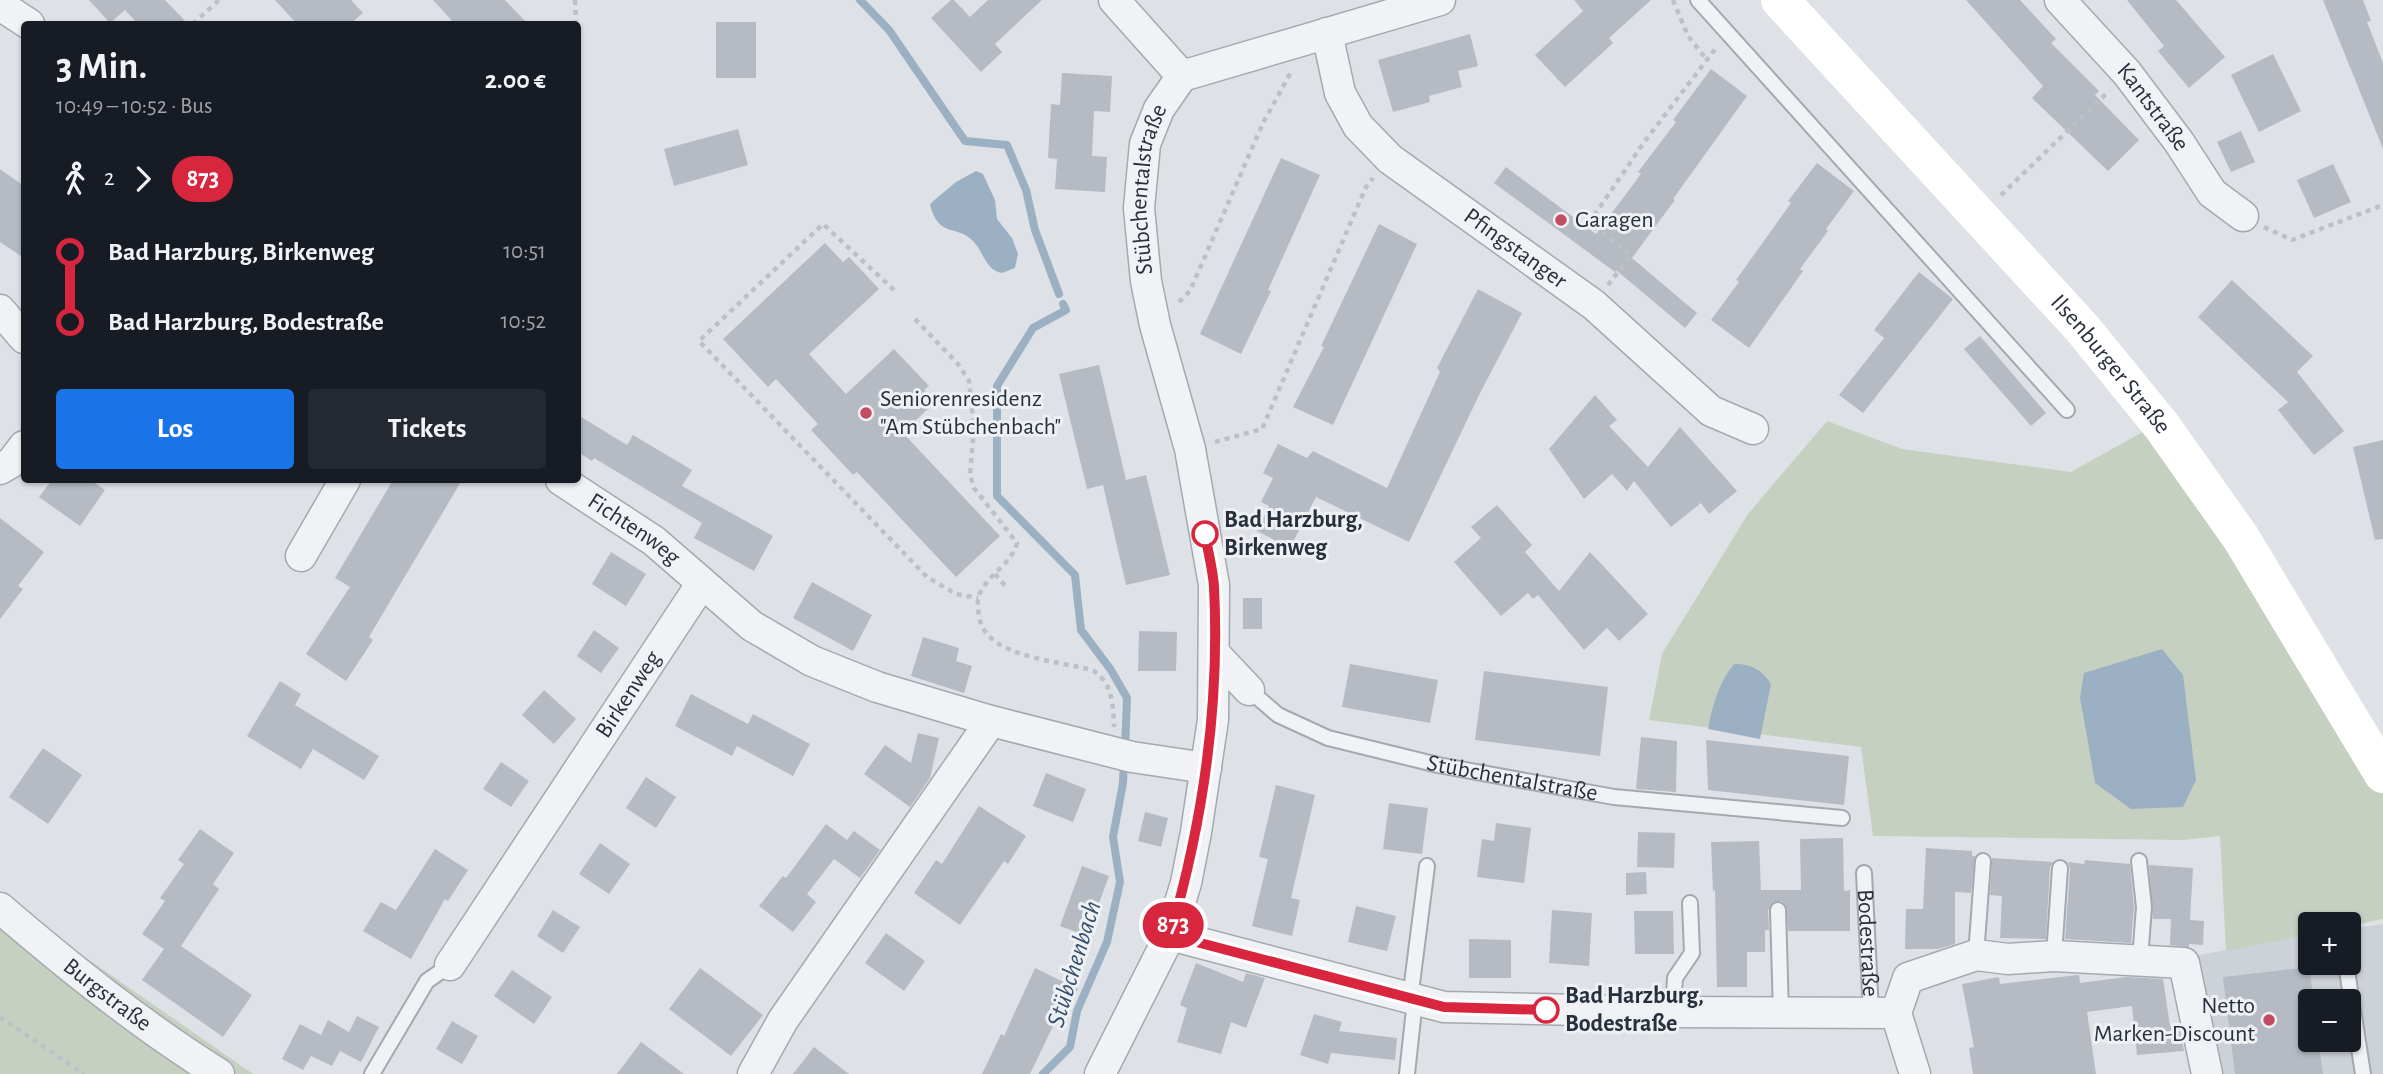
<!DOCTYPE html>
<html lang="de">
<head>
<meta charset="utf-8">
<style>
  :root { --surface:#171b24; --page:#242831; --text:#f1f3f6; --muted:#9ea1a6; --accent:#1a73e8 }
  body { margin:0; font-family:"Alegreya Sans",sans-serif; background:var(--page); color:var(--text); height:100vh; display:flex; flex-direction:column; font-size:26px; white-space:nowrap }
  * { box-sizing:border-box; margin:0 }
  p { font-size:23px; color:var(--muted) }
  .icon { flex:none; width:38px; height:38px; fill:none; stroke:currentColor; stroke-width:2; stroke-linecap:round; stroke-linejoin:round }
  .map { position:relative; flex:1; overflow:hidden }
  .details { position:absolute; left:21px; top:21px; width:560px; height:462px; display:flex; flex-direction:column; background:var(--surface); border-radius:7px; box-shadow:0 2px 5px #0004 }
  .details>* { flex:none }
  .badge { padding:0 14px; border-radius:23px; font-size:24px; line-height:46px }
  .controls { position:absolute; left:2298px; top:912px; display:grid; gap:14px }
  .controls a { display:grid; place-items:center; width:63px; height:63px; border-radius:7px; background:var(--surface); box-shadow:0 2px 5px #0004; font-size:35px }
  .map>.badge { position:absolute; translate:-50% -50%; box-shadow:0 0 0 4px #fff }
  .legs { display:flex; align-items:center; gap:10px; height:77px; padding:0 35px; font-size:23px }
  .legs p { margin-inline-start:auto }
  .summary { display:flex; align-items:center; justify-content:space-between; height:119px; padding:0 35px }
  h1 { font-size:38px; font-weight:600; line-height:52px }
  .cta { display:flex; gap:14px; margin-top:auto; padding:14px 35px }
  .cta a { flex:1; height:80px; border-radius:7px; background:var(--accent); color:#fff; font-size:28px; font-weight:600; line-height:80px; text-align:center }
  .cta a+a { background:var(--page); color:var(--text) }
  ul { padding:0 35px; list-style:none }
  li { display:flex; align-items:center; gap:24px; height:70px; font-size:26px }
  li i { display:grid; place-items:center; width:10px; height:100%; margin:0 9px; background:currentColor }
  li i::after { content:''; width:18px; height:18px; margin:-9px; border:5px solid; border-radius:50%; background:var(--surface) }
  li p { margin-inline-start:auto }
  li:first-child i { background:linear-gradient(#0000 50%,currentColor 0) }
  li:last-child i { background:linear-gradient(currentColor 50%,#0000 0) }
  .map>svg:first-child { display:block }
  .built { fill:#cdd1d8; fill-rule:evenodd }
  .green { fill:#c5d0c0 }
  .water { fill:#9cb0c4 }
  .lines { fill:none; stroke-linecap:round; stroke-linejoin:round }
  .stream { stroke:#9cb0c4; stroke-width:8 }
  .building { fill:#b6bbc3 }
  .lane-casing { stroke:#a4a9b0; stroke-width:18 }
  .street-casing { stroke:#a4a9b0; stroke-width:33 }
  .path { stroke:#bdc0c5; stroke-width:4.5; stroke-dasharray:5 5; stroke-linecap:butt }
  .lane { stroke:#f1f2f5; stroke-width:14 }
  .street { stroke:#f1f2f5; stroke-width:30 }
  .secondary { stroke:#fff; stroke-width:38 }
  .line-1-casing { stroke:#fff; stroke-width:16 }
  .line-1 { stroke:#d7263d; stroke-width:10 }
  .poi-dot { fill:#c24c62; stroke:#edf1f4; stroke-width:2.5 }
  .stop-1-dot { fill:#fff; stroke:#d7263d; stroke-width:3.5 }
  .labels { text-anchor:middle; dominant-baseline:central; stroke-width:6; stroke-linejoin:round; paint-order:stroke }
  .street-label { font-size:24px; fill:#29303c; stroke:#edf1f4 }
  .poi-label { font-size:24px; fill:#29303c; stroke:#edf1f4; text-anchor:start }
  .stop-label { font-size:24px; font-weight:bold; fill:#29303c; stroke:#edf1f4; text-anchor:start }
  .water-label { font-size:26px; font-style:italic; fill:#36506d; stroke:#edf1f4 }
</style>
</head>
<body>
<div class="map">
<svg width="2383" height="1074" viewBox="0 0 2383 1074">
  <rect width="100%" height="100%" fill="#dee2e7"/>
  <path class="built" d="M2383 924V1074H2215L2194 956 2310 934V962H2348L2349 929ZM2310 1001H2348V1040H2310Z"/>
  <g class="green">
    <polygon points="1827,421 1902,449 2071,472 2148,429 2383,785 2383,919 2349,926 2348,924 2310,924 2310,934 2226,951 2220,836 2183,840 1873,836 1861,747 1649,720 1662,654 1748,514"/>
    <polygon points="0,898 253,1074 0,1074"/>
  </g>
  <g class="water">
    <path d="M976 171 983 174 995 200 997 219 1012 238 1018 254 1015 268 1002 273C985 270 984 252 973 241 957 224 939 239 930 205L932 202 956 182Z"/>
    <polygon points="2162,649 2183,675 2196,780 2183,807 2131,809 2095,783 2080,697 2084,673"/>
    <path d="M1734 664C1751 664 1761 669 1771 684L1760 739 1708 729C1712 706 1719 682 1734 664Z"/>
  </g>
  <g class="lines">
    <g class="stream">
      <polyline points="860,0 889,30 965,141 1007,145 1026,190 1035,230 1059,294"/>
      <polyline points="1063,304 1066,310 1033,328 997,386 997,496 1075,575 1081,630 1111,670 1127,698 1125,749"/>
      <polyline points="1043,1074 1070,1047 1077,1011 1107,942 1120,882 1113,837 1123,783 1124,762"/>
    </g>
  </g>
  <g class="building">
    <polygon points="89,0 165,0 188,24 138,24 125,10 110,23"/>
    <polygon points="275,0 351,0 363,13 350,24 297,24"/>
    <polygon points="433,0 505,0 528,24 455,24"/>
    <polygon points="951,0 954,0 970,17 988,0 1042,0 995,44 1002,52 981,72 931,18"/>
    <polygon points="1574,0 1651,0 1609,38 1613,43 1565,87 1535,55 1583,11"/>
    <polygon points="1966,0 2020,0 2056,39 2051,43 2099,91 2095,95 2139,140 2108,171 2032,98 2043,86"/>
    <polygon points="2127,0 2176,0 2225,57 2189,88 2158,51 2164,46"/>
    <polygon points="2323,0 2363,0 2371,21 2367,22 2383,63 2383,149"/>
    <rect x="716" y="22" width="40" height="56"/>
    <polygon points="1470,34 1478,66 1458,71 1462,87 1429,96 1430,102 1393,112 1378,60"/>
    <polygon points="2273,54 2301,111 2259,132 2231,75"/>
    <polygon points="1711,69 1747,96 1673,199 1675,200 1632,258 1697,313 1685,328 1616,270 1615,272 1494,183 1506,167 1596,234 1641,174 1638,172 1676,122 1673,120"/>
    <polygon points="1062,73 1112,76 1110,112 1094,111 1092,156 1107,157 1105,192 1055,189 1057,159 1048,158 1051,104 1060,105"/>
    <polygon points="738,129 748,165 674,186 664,149"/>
    <polygon points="2241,131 2255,162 2231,172 2217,142"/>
    <polygon points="1281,158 1320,175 1268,290 1271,291 1241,354 1200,334"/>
    <polygon points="1817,163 1854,191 1826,229 1828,231 1800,269 1803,271 1749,348 1711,320 1739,282 1736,280 1791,203 1788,201"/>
    <polygon points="2333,164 2351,202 2314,218 2297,180"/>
    <polygon points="0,169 24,186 24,258 0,242"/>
    <polygon points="1379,224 1417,244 1333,425 1293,407 1324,347 1321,346"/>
    <polygon points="825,243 843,262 849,257 879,289 809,354 846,394 894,349 929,386 924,390 935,402 903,433 1000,536 956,577 857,472 853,475 811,430 818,424 776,379 768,387 723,339"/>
    <polygon points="1919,272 1953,299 1863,413 1839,395 1884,338 1874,330"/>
    <polygon points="2232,280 2313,356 2297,372 2344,431 2314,455 2278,410 2288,402 2198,317"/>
    <polygon points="1478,289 1522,313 1480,393 1409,542 1316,497 1290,548 1257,531 1269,506 1261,502 1273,478 1263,473 1278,444 1307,458 1313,451 1387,488 1440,372 1437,368"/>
    <polygon points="1980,336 2046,413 2031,426 1964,349"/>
    <polygon points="1099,365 1126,480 1146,475 1170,575 1126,585 1103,485 1087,489 1059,374"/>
    <polygon points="1595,395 1617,420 1609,426 1648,467 1680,427 1737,491 1709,514 1701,503 1671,527 1634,481 1627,491 1612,474 1584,499 1549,449"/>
    <polygon points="578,415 627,445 633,435 692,470 682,486 773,536 754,571 694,538 702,523 594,458 592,461 578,452"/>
    <polygon points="2383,440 2383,539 2375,540 2353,447"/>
    <polygon points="52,480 90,480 105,490 80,526 39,497"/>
    <polygon points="393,480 462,480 369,637 373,640 346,681 306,654 350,587 335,578"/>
    <polygon points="1497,505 1532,545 1525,552 1559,591 1590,552 1648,614 1619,641 1607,628 1584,650 1538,595 1533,599 1528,593 1501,616 1454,562 1481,538 1471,527"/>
    <polygon points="0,518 44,552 18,586 23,589 0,619"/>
    <polygon points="611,552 646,574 626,606 592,584"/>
    <polygon points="812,582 872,615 853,651 793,618"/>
    <rect x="1243" y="598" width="19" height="31"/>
    <polygon points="594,630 619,648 601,673 577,656"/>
    <polygon points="1139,631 1177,632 1176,671 1138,671"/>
    <polygon points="923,637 959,648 956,661 972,666 964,693 911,676"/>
    <polygon points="1350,664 1438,680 1430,723 1342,707"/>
    <polygon points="1484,671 1608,687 1600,756 1475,740"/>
    <polygon points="280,681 301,694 295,705 379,756 364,780 313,749 301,769 247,736"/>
    <polygon points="544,690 576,719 554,744 522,715"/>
    <polygon points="691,694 748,724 753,714 810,744 793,776 737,746 732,756 675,726"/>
    <polygon points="918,733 939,738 930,778 910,807 864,774 885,745 911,763"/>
    <polygon points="1641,737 1677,741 1676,792 1636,789"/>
    <polygon points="1706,740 1849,756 1844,805 1708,790"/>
    <polygon points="43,748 82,775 48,824 9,797"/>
    <polygon points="501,762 529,781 511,807 483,789"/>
    <polygon points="1046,773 1086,789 1073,822 1033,806"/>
    <polygon points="646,777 676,797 656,828 626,808"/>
    <polygon points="1276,785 1315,795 1291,898 1300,900 1292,936 1252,926 1268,859 1259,857"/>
    <polygon points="1389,803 1428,808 1422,854 1383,849"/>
    <polygon points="979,806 1026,836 1008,864 1004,861 960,925 914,893 936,860 942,864"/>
    <polygon points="1145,812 1168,818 1161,847 1138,841"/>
    <polygon points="1496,823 1531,828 1524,883 1477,877 1482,839 1494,841"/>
    <polygon points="826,824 847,840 854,831 880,850 860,878 834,859 807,894 816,902 793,932 759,906 783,876 786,878"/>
    <polygon points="200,829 234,853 213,884 219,889 181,946 252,995 223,1037 142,980 164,949 142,934 165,901 160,898 184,864 178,860"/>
    <polygon points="1638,832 1675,833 1674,868 1637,867"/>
    <polygon points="1843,838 1844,891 1850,890 1850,931 1788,931 1786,906 1782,901 1774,902 1768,910 1769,930 1765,930 1765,952 1747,952 1747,987 1717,987 1715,890 1713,891 1711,842 1759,841 1761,890 1801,890 1800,839"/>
    <polygon points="600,843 630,864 609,894 579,874"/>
    <polygon points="1926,848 1972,851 1972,856 1975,856 1971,893 1955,892 1955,944 1938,949 1905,949 1906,909 1923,909"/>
    <polygon points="435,849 468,870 448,901 445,899 411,959 363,931 381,902 396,910"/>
    <polygon points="1992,858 2053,862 2050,867 2046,939 2000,938 2002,896 1990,895"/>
    <polygon points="2085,860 2130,864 2134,907 2131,943 2065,939 2070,869 2068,862 2084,864"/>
    <polygon points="2149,865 2193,868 2190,920 2204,921 2203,945 2189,944 2189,947 2170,945 2171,919 2153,919"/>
    <polygon points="1082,866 1109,876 1087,936 1060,926"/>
    <polygon points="1646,872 1647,894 1626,895 1626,873"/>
    <polygon points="1356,906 1396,916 1387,951 1348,942"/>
    <polygon points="553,910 580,927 563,953 537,936"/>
    <polygon points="1552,910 1592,913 1589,966 1549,963"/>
    <polygon points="1634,911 1673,911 1674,954 1635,954"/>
    <polygon points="886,933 925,961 904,991 865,963"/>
    <polygon points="1469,939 1511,940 1511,978 1469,978"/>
    <polygon points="1196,963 1243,982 1246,973 1265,978 1246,1028 1231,1022 1221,1054 1177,1042 1187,1008 1180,1005"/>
    <polygon points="2309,967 2314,1001 2310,1001 2310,1040 2318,1040 2323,1074 2235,1074 2223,977"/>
    <polygon points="700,968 763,1015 731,1056 669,1009"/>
    <polygon points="1035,968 1078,989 1060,1027 1054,1024 1030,1074 982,1074 1001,1034 1004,1036"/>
    <polygon points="512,970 552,997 534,1024 494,996"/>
    <polygon points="2077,975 2079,975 2080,983 2126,977 2163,979 2170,1026 2179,1025 2184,1051 2137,1055 2132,1006 2087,1012 2096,1074 1973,1074 1969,1048 1974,1047 1962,984 1999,977 2000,984"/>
    <polygon points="1314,1014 1342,1022 1339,1031 1397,1038 1395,1060 1331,1053 1328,1064 1300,1055"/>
    <polygon points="357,1016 379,1027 361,1062 340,1051 332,1066 311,1056 303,1070 282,1059 300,1024 321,1035 328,1020 349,1032"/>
    <polygon points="452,1021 478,1036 462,1064 436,1049"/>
    <polygon points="641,1042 684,1074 617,1074"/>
    <polygon points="814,1047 849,1074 793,1074"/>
  </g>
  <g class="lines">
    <defs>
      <g id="lane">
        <polyline points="1698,0 2067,410"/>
        <path id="s1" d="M1249 690 1278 715 1328 738 1438 765 1614 797 1842 818"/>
        <polyline points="2139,861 2144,907 2140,959"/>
        <path id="s2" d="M1864 873 1871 1012"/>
        <polyline points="1778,910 1781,1013"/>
        <polyline points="1976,955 1983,861"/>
        <polyline points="2054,956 2060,868"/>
        <polyline points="2346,964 2363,1074"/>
        <polyline points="1410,999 1427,866"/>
        <polyline points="1673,1012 1675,978 1692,953 1690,903"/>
        <polyline points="372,1074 427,981 450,965"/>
        <polyline points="1407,1074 1415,1000"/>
      </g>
      <g id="street">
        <polyline points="1114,0 1182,76"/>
        <path id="s3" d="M2060 0 2127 73 2179 142 2212 193 2243 216"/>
        <polyline points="0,5 29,24"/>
        <path id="s4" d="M1327 33 1340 93 1358 126 1390 159 1594 305 1711 411 1753 429"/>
        <polyline points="0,310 24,338"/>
        <polyline points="0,469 12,462 24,446"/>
        <path id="s5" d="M561 480 654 541 752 626 812 661 877 687 991 721 1132 757 1206 768"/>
        <polyline points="301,556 345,480"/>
        <polyline points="1215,654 1249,690"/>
        <path id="s6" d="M0 908C70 968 141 1025 219 1074"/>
        <polyline points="1170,935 1444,1007 1673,1012 1896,1013 1915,1074"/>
        <path id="s7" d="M450 965 702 583"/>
        <polyline points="1896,1013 1908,978 1976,955 2008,959 2054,956 2184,963 2207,1074"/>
        <polyline points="753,1074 783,1020 991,721"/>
        <path id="s8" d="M1100 1074 1170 935 1186 883 1196 832 1213 720 1214 585 1190 449 1155 325 1146 281 1139 208 1145 144 1159 109 1182 76 1440 0"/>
      </g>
    </defs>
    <use href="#lane" class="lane-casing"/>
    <use href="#street" class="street-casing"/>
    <g class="path">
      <polyline points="575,0 576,24"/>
      <polyline points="1673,0 1688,36 1706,59"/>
      <polyline points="193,24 219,0"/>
      <polyline points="2001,195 2108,92"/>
      <polyline points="2264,227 2292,240 2383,205"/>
      <polyline points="1608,285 1631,255 1589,223 1645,141 1716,48"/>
      <polyline points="894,290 823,224 699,341 927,577 956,594 978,598"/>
      <polyline points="1179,302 1190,291 1263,123 1291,72"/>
      <path d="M915 319 958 364 969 381 974 428 970 475 974 488 1017 543C1011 565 988 574 979 595 977 601 978 609 979 616 985 659 1061 660 1094 671 1113 685 1113 704 1114 727"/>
      <polyline points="1215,442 1262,429 1366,187 1373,178"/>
      <polyline points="995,574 1008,589"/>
      <polyline points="0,1017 84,1074"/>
    </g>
    <use href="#lane" class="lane"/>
    <use href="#street" class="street"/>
    <path class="secondary" id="s9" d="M1780 0 2082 328 2161 425 2241 538 2383 774"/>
  </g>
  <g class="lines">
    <defs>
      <path id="line-1" d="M1205 534C1208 552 1213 570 1214 587 1220 705 1203 822 1170 935L1444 1007 1546 1010"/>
    </defs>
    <use href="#line-1" class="line-1-casing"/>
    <use href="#line-1" class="line-1"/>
  </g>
  <g class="poi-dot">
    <circle cx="1561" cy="220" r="7"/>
    <circle cx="866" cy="413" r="7"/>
    <circle cx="2269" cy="1020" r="7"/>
  </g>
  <g class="stop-1-dot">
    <circle cx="1205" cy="534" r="12"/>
    <circle cx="1546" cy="1010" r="12"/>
  </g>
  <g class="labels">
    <g class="street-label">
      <text stroke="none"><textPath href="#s3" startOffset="142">Kantstraße</textPath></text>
      <text stroke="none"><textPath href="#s8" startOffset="915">Stübchentalstraße</textPath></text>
      <text stroke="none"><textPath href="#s4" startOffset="299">Pfingstanger</textPath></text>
      <text stroke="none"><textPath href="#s9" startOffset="492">Ilsenburger Straße</textPath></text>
      <text stroke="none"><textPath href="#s5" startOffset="88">Fichtenweg</textPath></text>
      <text stroke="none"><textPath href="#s7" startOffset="324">Birkenweg</textPath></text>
      <text stroke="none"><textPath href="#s1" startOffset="282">Stübchentalstraße</textPath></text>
      <text stroke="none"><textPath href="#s2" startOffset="70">Bodestraße</textPath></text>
      <text stroke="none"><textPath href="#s6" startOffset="138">Burgstraße</textPath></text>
    </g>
    <g class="poi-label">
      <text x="1575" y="220">Garagen</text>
      <text x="880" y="399">Seniorenresidenz<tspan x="880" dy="28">"Am Stübchenbach"</tspan></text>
      <text x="2255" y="1006" text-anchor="end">Netto<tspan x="2255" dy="28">Marken-Discount</tspan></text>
    </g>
    <g class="stop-label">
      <text x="1224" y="520">Bad Harzburg,<tspan x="1224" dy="28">Birkenweg</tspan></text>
      <text x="1565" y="996">Bad Harzburg,<tspan x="1565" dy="28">Bodestraße</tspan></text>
    </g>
    <g class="water-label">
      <text transform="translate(1074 964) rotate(-73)">Stübchenbach</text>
    </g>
  </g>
</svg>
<div class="controls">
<a>+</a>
<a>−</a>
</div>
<b class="badge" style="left:1173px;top:925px;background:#d7263d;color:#fff">873</b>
<section class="details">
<div class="summary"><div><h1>3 Min.</h1><p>10:49 – 10:52 · Bus</p></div><b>2.00 €</b></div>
<div class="legs"><svg class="icon" aria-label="walk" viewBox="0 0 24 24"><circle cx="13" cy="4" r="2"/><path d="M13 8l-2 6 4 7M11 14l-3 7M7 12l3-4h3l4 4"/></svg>2<svg class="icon" aria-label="forward" viewBox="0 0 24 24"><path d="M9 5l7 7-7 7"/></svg><b class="badge" style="background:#d7263d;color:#fff">873</b></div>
<ul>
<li><i style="color:#d7263d"></i><b>Bad Harzburg, Birkenweg</b><p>10:51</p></li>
<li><i style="color:#d7263d"></i><b>Bad Harzburg, Bodestraße</b><p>10:52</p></li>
</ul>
<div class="cta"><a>Los</a><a>Tickets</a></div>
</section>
</div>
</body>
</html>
